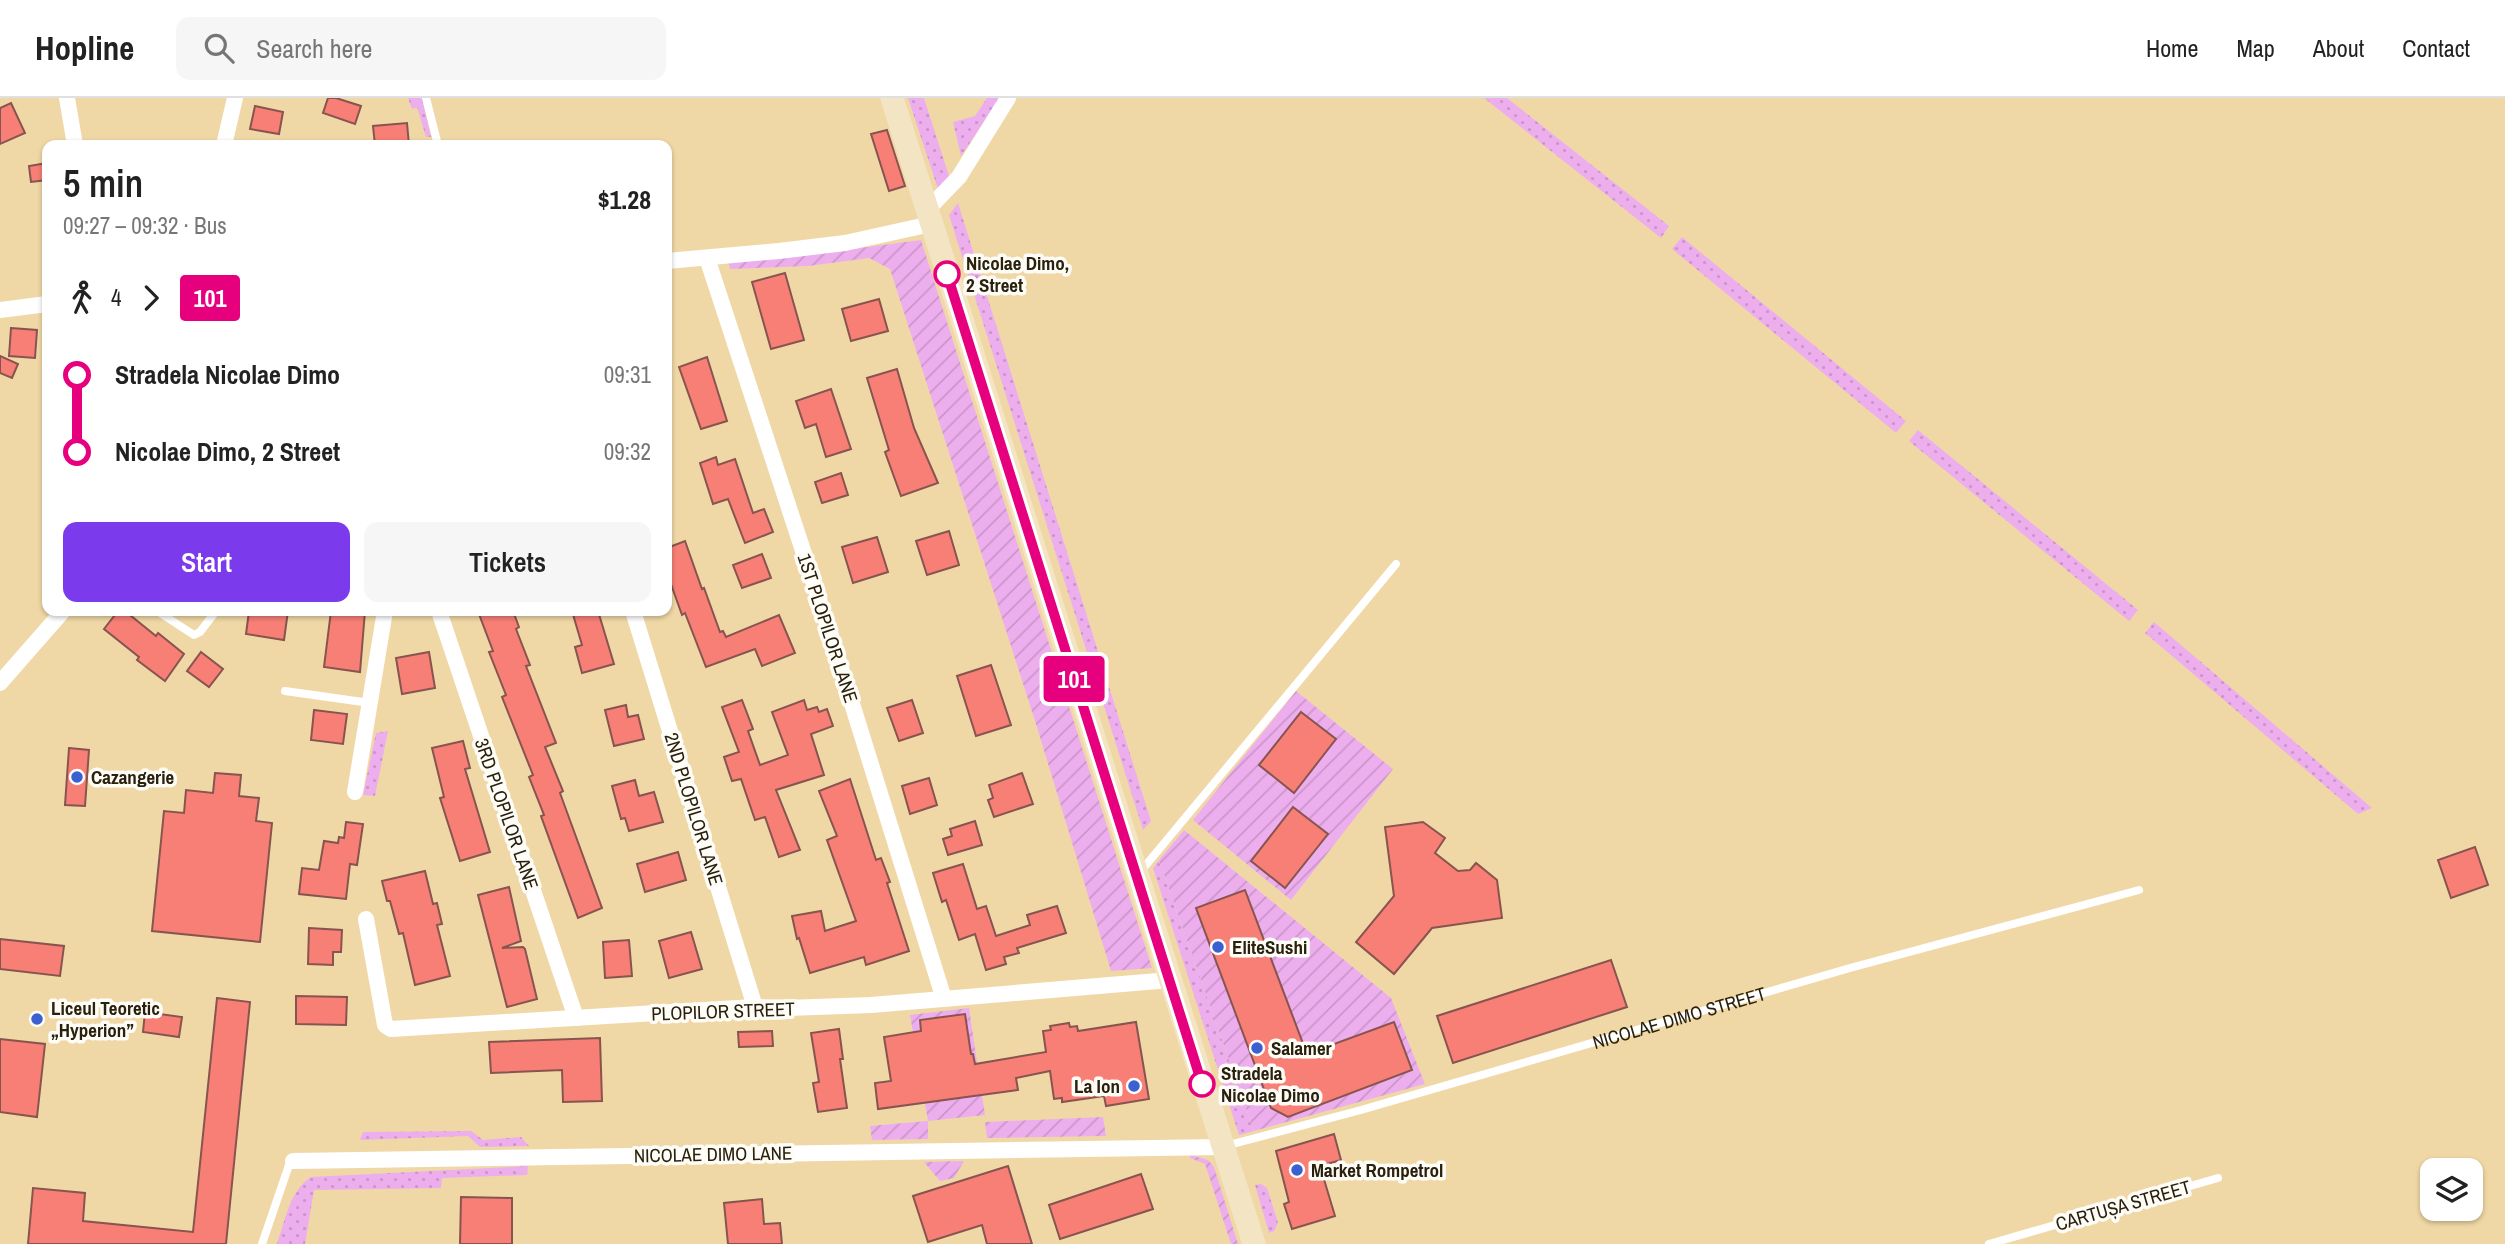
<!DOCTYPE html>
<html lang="en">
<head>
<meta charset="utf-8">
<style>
  :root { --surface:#fff; --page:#f6f6f6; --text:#222; --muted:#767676; --line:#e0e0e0; --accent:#7c3aed }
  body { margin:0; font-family:"Archivo Narrow",sans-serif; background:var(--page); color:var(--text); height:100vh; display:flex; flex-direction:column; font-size:26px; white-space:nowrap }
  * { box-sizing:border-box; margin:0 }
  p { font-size:23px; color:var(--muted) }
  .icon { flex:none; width:38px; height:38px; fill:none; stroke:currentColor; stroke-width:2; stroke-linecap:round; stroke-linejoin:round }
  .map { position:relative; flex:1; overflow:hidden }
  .sheet { position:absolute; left:42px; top:42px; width:630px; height:476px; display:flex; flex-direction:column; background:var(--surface); border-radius:14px; box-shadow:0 2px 5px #0004 }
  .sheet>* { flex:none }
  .badge { padding:0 14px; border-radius:5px; font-size:24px; line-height:46px }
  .buttons { position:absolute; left:2420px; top:1060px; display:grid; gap:14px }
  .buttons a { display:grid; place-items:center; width:63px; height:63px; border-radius:14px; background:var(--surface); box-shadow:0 2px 5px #0004; font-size:35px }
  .map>.badge { position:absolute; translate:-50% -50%; box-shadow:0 0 0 4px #fff }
  .legs { display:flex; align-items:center; gap:10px; height:77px; padding:0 21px; font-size:23px }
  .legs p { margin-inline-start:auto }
  .overview { display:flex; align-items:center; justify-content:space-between; height:119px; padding:0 21px }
  h1 { font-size:38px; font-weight:600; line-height:52px }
  .action { display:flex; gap:14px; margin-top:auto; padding:14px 21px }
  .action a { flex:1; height:80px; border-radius:14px; background:var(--accent); color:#fff; font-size:28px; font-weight:600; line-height:80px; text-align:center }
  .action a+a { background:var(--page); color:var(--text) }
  ul { padding:0 21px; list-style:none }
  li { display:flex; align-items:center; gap:24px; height:77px; font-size:26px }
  li i { display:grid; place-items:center; width:10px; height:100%; margin:0 9px; background:currentColor }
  li i::after { content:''; width:18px; height:18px; margin:-9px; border:5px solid; border-radius:50%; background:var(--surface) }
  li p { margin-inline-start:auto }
  li:first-child i { background:linear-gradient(#0000 50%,currentColor 0) }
  li:last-child i { background:linear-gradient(currentColor 50%,#0000 0) }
  header { display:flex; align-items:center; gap:42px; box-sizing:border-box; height:98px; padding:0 35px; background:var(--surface); border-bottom:2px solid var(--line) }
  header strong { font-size:33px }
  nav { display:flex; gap:38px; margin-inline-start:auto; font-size:24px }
  .search { width:490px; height:63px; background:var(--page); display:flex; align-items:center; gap:18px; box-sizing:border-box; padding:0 24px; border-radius:14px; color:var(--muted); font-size:26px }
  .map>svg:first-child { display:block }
  .grass { fill:url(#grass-dots) }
  .garden { fill:url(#garden-furrows) }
  .building { fill:#f77f76; stroke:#88544f; stroke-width:2 }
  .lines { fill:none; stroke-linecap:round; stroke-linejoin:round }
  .lane { stroke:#fff; stroke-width:8 }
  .street { stroke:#fff; stroke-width:16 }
  .secondary { stroke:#f3e5c3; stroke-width:23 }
  .line-1-casing { stroke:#fff; stroke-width:16 }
  .line-1 { stroke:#e6007e; stroke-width:10 }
  .stop-1-dot { fill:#fff; stroke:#e6007e; stroke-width:3.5 }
  .poi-dot { fill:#3a60d1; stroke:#fefcf7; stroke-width:2.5 }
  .labels { text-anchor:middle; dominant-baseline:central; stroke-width:7; stroke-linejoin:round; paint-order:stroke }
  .stop-label { font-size:19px; font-weight:bold; fill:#29210d; stroke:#fefcf7; text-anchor:start }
  .street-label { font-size:19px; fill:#29210d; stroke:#fefcf7 }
  .poi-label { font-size:19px; font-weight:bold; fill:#29210d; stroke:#fefcf7; text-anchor:start }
</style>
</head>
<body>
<header>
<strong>Hopline</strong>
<div class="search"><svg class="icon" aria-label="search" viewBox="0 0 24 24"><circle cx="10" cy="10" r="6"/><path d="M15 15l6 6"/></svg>Search here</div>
<nav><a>Home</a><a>Map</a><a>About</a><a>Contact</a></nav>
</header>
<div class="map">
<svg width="2505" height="1146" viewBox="0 0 2505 1146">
  <defs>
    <pattern id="grass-dots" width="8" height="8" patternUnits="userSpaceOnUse" patternTransform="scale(1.75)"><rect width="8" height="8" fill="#edaeee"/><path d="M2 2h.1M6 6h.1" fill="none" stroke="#cb95cb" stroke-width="1.8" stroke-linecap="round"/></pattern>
    <pattern id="garden-furrows" width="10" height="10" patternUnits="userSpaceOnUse" patternTransform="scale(1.75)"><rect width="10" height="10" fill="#edaeee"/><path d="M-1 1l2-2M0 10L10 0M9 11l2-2" fill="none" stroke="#cb95cb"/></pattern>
  </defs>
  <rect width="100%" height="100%" fill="#f0d8a6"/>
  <g class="grass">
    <polygon points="408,0 422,0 431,39 426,39 417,9 412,11"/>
    <polygon points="908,0 924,0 949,78 938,91"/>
    <polygon points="987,0 1000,0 961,58 953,24 975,18"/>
    <polygon points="1484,0 1507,0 1669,128 1661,140"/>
    <polygon points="958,105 1151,723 1143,732 949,117"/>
    <polygon points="1682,139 1906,323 1896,335 1672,151"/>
    <polygon points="1918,332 2138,512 2129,523 1909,343"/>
    <polygon points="2154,524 2372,710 2358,716 2145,535"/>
    <polygon points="388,633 375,698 363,697 376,635"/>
    <polygon points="1159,762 1254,1033 1239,1037 1153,770"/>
    <polygon points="471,1033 483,1042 521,1039 529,1048 480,1049 468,1038 360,1042 363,1034"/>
    <path d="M528 1068 527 1077 442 1080 441 1090 314 1092 305 1146H277C285 1123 290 1092 311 1079Z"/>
    <polygon points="1261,1086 1267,1090 1278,1125 1274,1133 1269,1135 1255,1087"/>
  </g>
  <g class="garden">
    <polygon points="921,142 1152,870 1111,873 1036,626 890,171 869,160 808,168 730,171 728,163 807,157"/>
    <polygon points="1296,593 1393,671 1291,802 1193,722"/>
    <polygon points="1184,732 1391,900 1425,986 1254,1033 1159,762"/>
    <polygon points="969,910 985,1017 928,1023 928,1041 872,1042 870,1028 928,1023 910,917"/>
    <polygon points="1103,1019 1106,1038 987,1040 985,1024"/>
    <polygon points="1191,1057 1208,1062 1214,1069 1238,1146 1231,1146 1205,1066 1190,1060"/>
    <polygon points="964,1063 954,1080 940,1083 924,1064"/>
  </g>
  <g class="building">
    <polygon points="328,0 336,0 361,8 355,26 323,15"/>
    <polygon points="11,5 25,35 0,46 0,10"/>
    <polygon points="255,8 283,14 279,36 250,31"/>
    <polygon points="407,25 409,47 375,47 373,28"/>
    <polygon points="887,32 905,88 889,93 871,36"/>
    <polygon points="47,65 47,82 31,84 29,68"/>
    <polygon points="785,175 804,242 771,251 752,184"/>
    <polygon points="879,201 888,233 851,243 842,211"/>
    <polygon points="11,230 37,232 35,260 9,258"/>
    <polygon points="0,258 18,266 12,280 0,275"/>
    <polygon points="707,259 727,323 701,331 679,269"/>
    <polygon points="897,271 914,330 938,385 901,398 885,354 889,352 867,280"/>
    <polygon points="831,291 851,351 826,359 816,326 805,330 796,303"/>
    <polygon points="716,359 718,367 735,361 753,415 764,411 773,434 745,445 728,401 713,406 700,365"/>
    <polygon points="841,375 848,397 822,405 815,384"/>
    <polygon points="949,433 959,467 927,477 916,443"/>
    <polygon points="877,439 888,474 853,485 842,449"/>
    <polygon points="685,443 702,491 704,490 720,534 723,533 726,539 779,517 795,555 762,568 755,551 706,569 685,515 682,517 667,475 667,450"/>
    <polygon points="762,456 771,480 742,490 733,467"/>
    <polygon points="118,513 125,513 156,538 158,535 184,556 165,583 137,562 139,559 104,531"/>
    <polygon points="249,513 288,513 284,542 246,536"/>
    <polygon points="331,513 365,513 360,574 324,569"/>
    <polygon points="488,513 513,513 519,529 516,531 530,567 526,568 556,645 545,649 563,693 560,695 602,810 578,820 541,718 544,717 529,679 533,677 502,599 506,597 489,554 493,553 479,516"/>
    <polygon points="572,513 598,513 614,566 582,575 575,549 582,547"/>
    <polygon points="201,554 223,571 209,589 187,573"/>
    <polygon points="429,554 435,590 402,596 396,560"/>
    <polygon points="991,567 1011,627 976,638 957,578"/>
    <polygon points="742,602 753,631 748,633 760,667 788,657 772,614 804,602 807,612 817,609 819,614 827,611 833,628 811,636 824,677 776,692 800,752 779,759 765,719 755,722 741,681 732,683 724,659 739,654 722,609"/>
    <polygon points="912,602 923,635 899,643 887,610"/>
    <polygon points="626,607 628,619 638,617 644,641 614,648 605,612"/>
    <polygon points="314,612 347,616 343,646 311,642"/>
    <polygon points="1301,614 1336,641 1294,695 1259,667"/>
    <polygon points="463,643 470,670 465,671 490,754 460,763 440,700 444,699 432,650"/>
    <polygon points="69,650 89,652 85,708 65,707"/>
    <polygon points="215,675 241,677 239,698 259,700 256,723 272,725 260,844 152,833 164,713 184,715 186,692 213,695"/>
    <polygon points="1022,675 1033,706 994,719 988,702 993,700 989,687"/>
    <polygon points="929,680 937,707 910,716 902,688"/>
    <polygon points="850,681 876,762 881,760 890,784 887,785 909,853 866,867 864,859 810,875 799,840 797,841 792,818 821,813 825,833 856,823 827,742 837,738 819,693"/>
    <polygon points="635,682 639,698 654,694 663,724 629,733 625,720 621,721 612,688"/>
    <polygon points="1293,709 1328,736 1285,790 1251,763"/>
    <polygon points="975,723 982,747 948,757 943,741 952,738 950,731"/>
    <polygon points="346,724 363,726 357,767 350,766 346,801 299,796 302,770 319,772 324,743 338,745 339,739 344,740"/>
    <polygon points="1423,724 1445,740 1435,755 1458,773 1470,772 1476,765 1497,782 1502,820 1432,830 1394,876 1356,844 1394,798 1385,729"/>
    <polygon points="2475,749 2488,787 2451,800 2438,762"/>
    <polygon points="678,754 686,782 645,794 637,766"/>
    <polygon points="963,766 977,811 986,808 996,838 1030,827 1027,817 1057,808 1066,835 1017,850 1019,855 1004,859 1006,866 986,872 975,836 959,842 946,802 942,804 933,775"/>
    <polygon points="425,773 433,806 437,805 442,826 437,827 450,878 415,887 403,835 399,836 390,803 387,803 382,783"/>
    <polygon points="509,789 521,843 502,850 523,849 525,851 537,901 507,909 478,797"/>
    <polygon points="1245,792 1307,956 1394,924 1412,972 1288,1019 1271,1010 1196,810"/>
    <polygon points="309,830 342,832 341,854 333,854 333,867 308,866"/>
    <polygon points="691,834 702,871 669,880 659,843"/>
    <polygon points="0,841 64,848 60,878 0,871"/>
    <polygon points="629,842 632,878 605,880 603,844"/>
    <polygon points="1611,862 1627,909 1453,965 1437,918"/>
    <polygon points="296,898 347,899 346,927 296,926"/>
    <polygon points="217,900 250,904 226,1146 28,1146 33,1090 85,1095 83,1123 193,1134"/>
    <polygon points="145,914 182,919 179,939 143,934"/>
    <polygon points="965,916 971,956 973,956 975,966 1046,954 1043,933 1051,932 1050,928 1069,925 1070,929 1077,928 1078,933 1136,924 1149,1001 1106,1008 1104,998 1062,1004 1062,1000 1054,1001 1050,973 1016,980 1018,992 878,1011 875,985 891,983 884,939 921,933 920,922"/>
    <polygon points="839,931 843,961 840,961 847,1010 818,1014 813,985 819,984 811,935"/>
    <polygon points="772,933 773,948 739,949 738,934"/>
    <polygon points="600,940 602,1003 563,1004 562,972 491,975 489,944"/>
    <polygon points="0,941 45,946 37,1019 0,1014"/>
    <polygon points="1334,1036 1341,1062 1320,1068 1335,1118 1292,1131 1284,1106 1289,1104 1276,1053"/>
    <polygon points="1008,1068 1032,1146 987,1146 982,1127 928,1144 913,1098"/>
    <polygon points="1141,1076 1153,1111 1060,1141 1049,1107"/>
    <polygon points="461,1099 512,1100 512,1146 460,1146"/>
    <polygon points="762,1101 764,1126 780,1125 782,1146 728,1146 724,1105"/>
  </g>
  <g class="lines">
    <g class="lane">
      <polyline points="426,0 438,47"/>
      <polyline points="157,513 194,537 200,534 216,513"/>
      <polyline points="285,593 370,605"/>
      <polyline points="1141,773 1396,466"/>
      <path id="s1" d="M1225 1048 1361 1012 1850 870 2139 792"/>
      <polyline points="262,1146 289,1067 293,1063"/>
      <polyline points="1989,1146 2218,1080"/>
    </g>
    <g class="street">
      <polyline points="67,0 75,47"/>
      <polyline points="224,47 235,0"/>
      <polyline points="927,112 959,79 1008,0"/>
      <polyline points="707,160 830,535 944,901"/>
      <polyline points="667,163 779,153 845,145 931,126"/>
      <polyline points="0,212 47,206"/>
      <polyline points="439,513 576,920"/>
      <polyline points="633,513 755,909"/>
      <polyline points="0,585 63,513"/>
      <polyline points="355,694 385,513"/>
      <polyline points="366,821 385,927 391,931 755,909 787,910 871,907 1170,882"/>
      <polyline points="293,1063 1222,1049"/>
    </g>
    <polyline class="secondary" points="892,0 1254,1146"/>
  </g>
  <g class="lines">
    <defs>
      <polyline id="line-1" points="947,176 1202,986"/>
    </defs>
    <use href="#line-1" class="line-1-casing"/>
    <use href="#line-1" class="line-1"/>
  </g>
  <g class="stop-1-dot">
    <circle cx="947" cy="176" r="12"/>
    <circle cx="1202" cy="986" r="12"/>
  </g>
  <g class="poi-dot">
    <circle cx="77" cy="679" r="7"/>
    <circle cx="1218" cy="849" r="7"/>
    <circle cx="37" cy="921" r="7"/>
    <circle cx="1257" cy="950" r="7"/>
    <circle cx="1134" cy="988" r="7"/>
    <circle cx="1297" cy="1072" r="7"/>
  </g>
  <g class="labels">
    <g class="stop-label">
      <text x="966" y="165">Nicolae Dimo,<tspan x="966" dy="22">2 Street</tspan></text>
      <text x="1221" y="975">Stradela<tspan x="1221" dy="22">Nicolae Dimo</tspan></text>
    </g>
    <g class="street-label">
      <text transform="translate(828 530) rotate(72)">1ST PLOPILOR LANE</text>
      <text transform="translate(694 711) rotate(73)">2ND PLOPILOR LANE</text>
      <text transform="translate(507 716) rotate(71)">3RD PLOPILOR LANE</text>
      <text transform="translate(723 913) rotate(-2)">PLOPILOR STREET</text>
      <text stroke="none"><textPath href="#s1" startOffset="472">NICOLAE DIMO STREET</textPath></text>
      <text transform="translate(713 1056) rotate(-1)">NICOLAE DIMO LANE</text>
      <text transform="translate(2123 1107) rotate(-16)">CARTUȘA STREET</text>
    </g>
    <g class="poi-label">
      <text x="91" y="679">Cazangerie</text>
      <text x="1232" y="849">EliteSushi</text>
      <text x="51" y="910">Liceul Teoretic<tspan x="51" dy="22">„Hyperion”</tspan></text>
      <text x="1271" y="950">Salamer</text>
      <text x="1120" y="988" text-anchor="end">La Ion</text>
      <text x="1311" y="1072">Market Rompetrol</text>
    </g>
  </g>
</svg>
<div class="buttons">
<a><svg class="icon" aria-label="layers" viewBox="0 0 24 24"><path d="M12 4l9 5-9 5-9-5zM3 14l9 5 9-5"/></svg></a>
</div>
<b class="badge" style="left:1074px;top:581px;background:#e6007e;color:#fff">101</b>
<section class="sheet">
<div class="overview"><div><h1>5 min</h1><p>09:27 – 09:32 · Bus</p></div><b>$1.28</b></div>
<div class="legs"><svg class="icon" aria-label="walk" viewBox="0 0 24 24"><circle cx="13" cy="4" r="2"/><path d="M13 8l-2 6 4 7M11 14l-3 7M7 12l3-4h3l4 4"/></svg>4<svg class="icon" aria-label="forward" viewBox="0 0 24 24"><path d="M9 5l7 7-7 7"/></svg><b class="badge" style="background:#e6007e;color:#fff">101</b></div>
<ul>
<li><i style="color:#e6007e"></i><b>Stradela Nicolae Dimo</b><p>09:31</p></li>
<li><i style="color:#e6007e"></i><b>Nicolae Dimo, 2 Street</b><p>09:32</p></li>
</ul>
<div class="action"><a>Start</a><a>Tickets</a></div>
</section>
</div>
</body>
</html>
